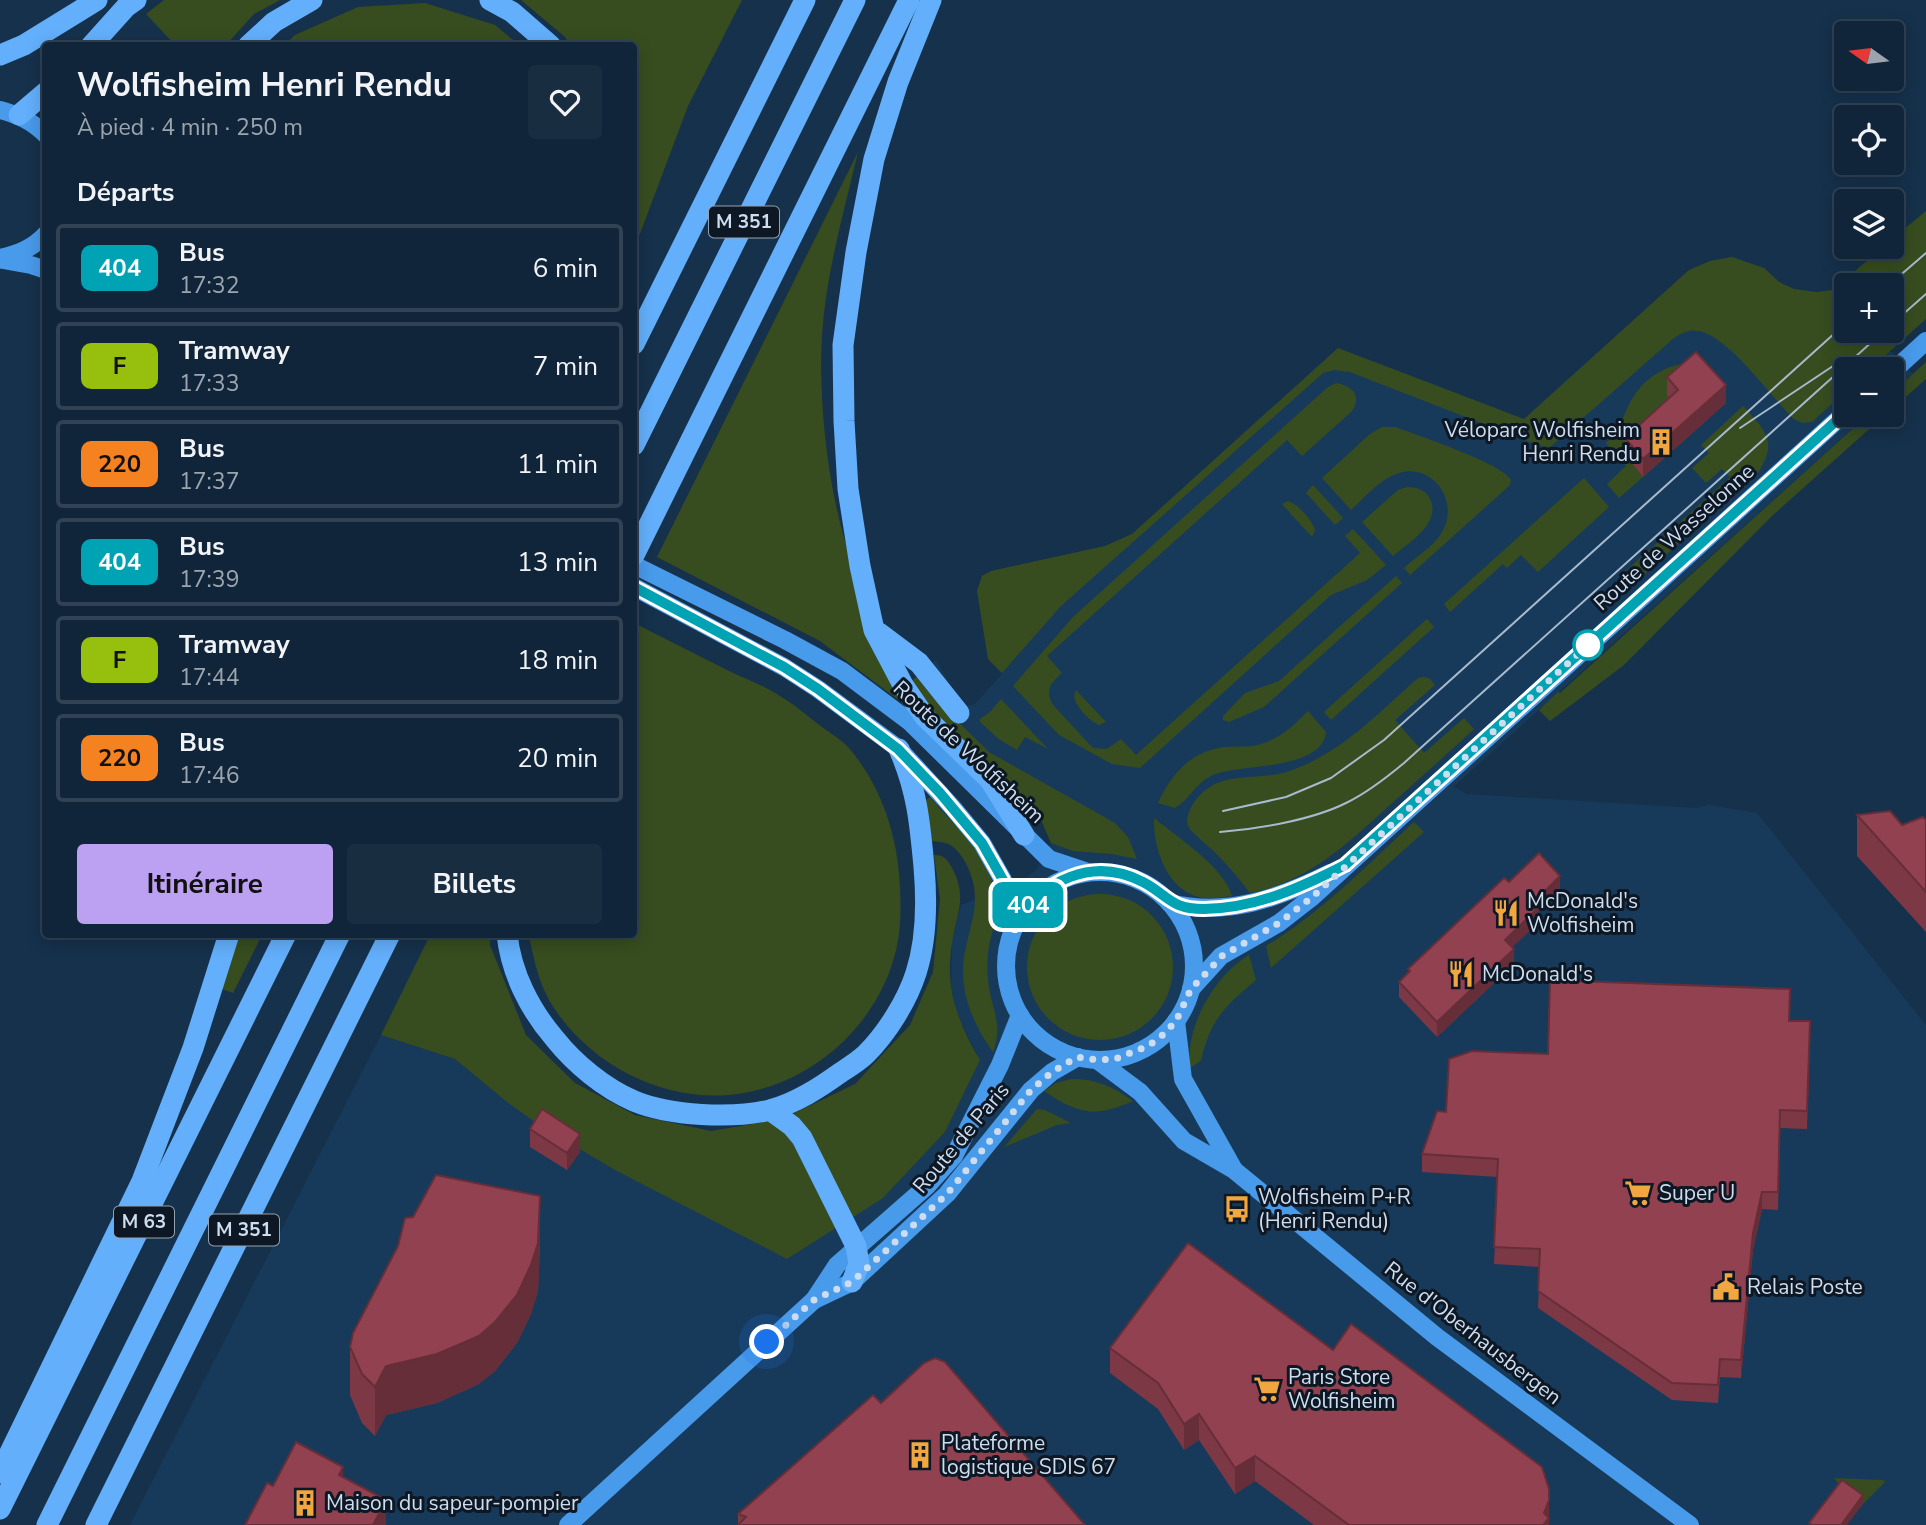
<!DOCTYPE html>
<html lang="fr">
<head>
<meta charset="utf-8">
<style>
  :root { --surface:#102539; --page:#192d41; --text:#f1f3f6; --muted:#9ca5ae; --line:#304253; --accent:#bca0f2 }
  body { margin:0; font-family:"Nunito Sans",sans-serif; background:var(--page); color:var(--text); height:100vh; display:flex; flex-direction:column; font-size:26px; white-space:nowrap }
  * { box-sizing:border-box; margin:0 }
  p { font-size:23px; color:var(--muted) }
  .icon { flex:none; width:38px; height:38px; fill:none; stroke:currentColor; stroke-width:2; stroke-linecap:round; stroke-linejoin:round }
  .map { position:relative; flex:1; overflow:hidden }
  .panel { position:absolute; left:42px; top:42px; width:595px; height:896px; display:flex; flex-direction:column; background:var(--surface); border-radius:7px; box-shadow:0 4px 18px #0003,0 0 0 2px var(--line) }
  .panel>* { flex:none }
  .badge { padding:0 14px; border-radius:10px; font-size:24px; line-height:46px }
  .needle { width:46px; rotate:284deg }
  .tools { position:absolute; left:1834px; top:21px; display:grid; gap:14px }
  .tools a { display:grid; place-items:center; width:70px; height:70px; border-radius:7px; background:var(--surface); box-shadow:0 4px 18px #0003,0 0 0 2px var(--line); font-size:35px }
  .you { position:absolute; width:35px; height:35px; margin:-18px; border:5px solid #fff; border-radius:50%; background:#1a73e8; box-shadow:0 0 0 10px #1a73e833 }
  .map>.badge { position:absolute; translate:-50% -50%; box-shadow:0 0 0 4px #fff }
  h2 { padding:0 35px; font-size:26px; line-height:63px }
  .round { display:grid; place-items:center; flex:none; width:74px; height:74px; border-radius:7px; background:var(--page) }
  .summary { display:flex; align-items:center; justify-content:space-between; height:119px; padding:0 35px }
  h1 { font-size:33px; font-weight:700; line-height:52px }
  .cta { display:flex; gap:14px; margin-top:auto; padding:14px 35px }
  .cta a { flex:1; height:80px; border-radius:7px; background:var(--accent); color:#111; font-size:28px; font-weight:700; line-height:80px; text-align:center }
  .cta a+a { background:var(--page); color:var(--text) }
  ul { padding:0; list-style:none }
  li { display:flex; align-items:center; gap:21px; height:88px; margin:0 14px 10px; padding:0 21px; border:4px solid var(--line); border-radius:7px }
  li div { flex:1 }
  li b { display:block; font-size:26px }
  li em { font-style:normal }
  li .badge { min-width:77px; font-weight:700; text-align:center }
  .map>svg:first-child { display:block }
  .built { fill:#183a5a }
  .green { fill:#374d1f; fill-rule:evenodd }
  .lines { fill:none; stroke-linecap:round; stroke-linejoin:round }
  .major { stroke:#489aea; stroke-width:18 }
  .highway { stroke:#63affb; stroke-width:21 }
  .tram { stroke:#a8bace; stroke-width:2 }
  .wall { fill:#7d3845 }
  .shaded-wall { fill:#662e38 }
  .building { fill:#914150; stroke:#662e38; stroke-width:2 }
  .line-casing { stroke:#fff; stroke-width:16 }
  .line { stroke:#00a3b4; stroke-width:10 }
  .walk { stroke:#cdddef; stroke-width:7; stroke-dasharray:0 12.6 }
  .stop-dot { fill:#fff; stroke:#00a3b4; stroke-width:3.5 }
  .labels { text-anchor:middle; dominant-baseline:central; stroke-width:6; stroke-linejoin:round; paint-order:stroke }
  .shield { fill:#0d1824; stroke:#93a2b2; stroke-width:2 }
  .shield-label { font-size:19px; font-weight:bold; fill:#cdddef }
  .poi-label { font-size:21px; fill:#cdddef; stroke:#0d1824; text-anchor:start }
  .street-label { font-size:21px; fill:#cdddef; stroke:#0d1824 }
</style>
</head>
<body>
<div class="map">
<svg width="1926" height="1525" viewBox="0 0 1926 1525">
  <rect width="100%" height="100%" fill="#16314c"/>
  <polygon class="built" points="1732,257 1764,268 1779,282 1794,289 1816,292 1833,290 1846,331 1871,331 1913,374 1892,393 1892,369 1846,369 1846,415 1868,415 1453,787 1458,788 1466,794 1696,808 1709,805 1757,813 1926,1025 1926,1525 130,1525 381,1035 455,1059 507,1102 883,1198 945,1132 980,1060 958,1017 951,985 952,941 961,905 1018,884 1036,870 1051,843 1038,813 933,710 911,681 936,660 960,703 967,706 975,704 1002,674 988,659 977,591 982,576 991,571 1105,546 1132,534 1338,348 1524,419 1689,270 1710,261"/>
  <g class="green">
    <polygon points="164,0 280,0 254,14 226,45 176,46 146,14"/>
    <polygon points="521,0 742,0 688,106 635,247 634,46 571,45 564,36"/>
    <polygon points="425,3 495,25 519,45 284,45 295,35 358,7"/>
    <path d="M858 152C844 212 826 273 822 335 818 406 829 504 855 570 876 621 902 670 925 720L820 641 657 557Z"/>
    <path d="M1926 211V319L1870 369H1846V391L1812 422 1803 423 1795 420C1771 398 1730 337 1699 331 1689 329 1682 333 1674 338L1550 447 1540 446 1350 372 1334 370 1323 373 1061 606 1002 673 988 659 977 591 982 576 991 571 1105 546 1132 534 1338 348 1524 419 1689 270 1710 261 1732 257 1764 268 1779 282 1794 289 1816 292 1833 290 1883 247H1892V239ZM1846 285H1892V331H1846Z"/>
    <polygon points="1926,362 1926,379 1892,409 1892,393"/>
    <path d="M1691 363 1678 408 1625 455 1643 477 1619 498 1607 484 1626 466 1606 443C1622 428 1623 413 1634 396 1647 376 1668 364 1691 363Z"/>
    <path d="M1336 383C1353 386 1363 397 1351 412L1302 456 1287 440 1047 656 1062 673C1050 683 1045 691 1053 705L1093 748 1107 749 1121 739 1136 755 1360 553 1345 536 1353 529 1386 565 1367 580 1331 595 1140 768 1112 764 1059 735 1013 686 1073 617 1328 387Z"/>
    <path d="M1743 406C1765 430 1778 441 1759 471L1637 581 1627 570 1730 477 1722 469 1706 483 1692 468 1709 453 1701 445Z"/>
    <polygon points="1868,415 1885,415 1773,515 1624,665 1550,721 1539,710 1558,692 1560,693"/>
    <path d="M1382 427H1396C1418 436 1502 463 1511 480L1509 486 1410 575 1404 568C1416 557 1436 545 1443 530 1459 501 1433 463 1399 473 1380 479 1365 497 1351 510L1322 478 1370 434Z"/>
    <polygon points="1584,478 1609,507 1538,572 1521,555 1507,568 1503,564 1450,612 1444,604"/>
    <polygon points="1313,485 1343,518 1335,525 1306,493"/>
    <path d="M1407 487C1417 487 1426 490 1430 499 1442 523 1408 543 1393 556L1362 522 1398 490Z"/>
    <path d="M1288 501C1299 505 1311 519 1315 530L1312 537 1282 504Z"/>
    <polygon points="1396,576 1402,583 1264,707 1229,722 1223,720 1223,716 1245,693 1279,681"/>
    <polygon points="1427,619 1434,627 1331,720 1324,712"/>
    <path d="M634 623C667 640 700 656 733 673 749 680 766 687 780 696 794 704 806 715 818 724 828 732 840 738 848 747 882 786 898 837 900 888 901 907 901 927 897 946 881 1022 814 1084 737 1094 663 1104 586 1063 549 1000 538 980 533 956 529 935L634 934Z"/>
    <polygon points="918,676 941,705 989,752 1115,823 1128,837 1137,859 1112,854 1073,851 1051,843 1038,813 933,710 911,681"/>
    <path d="M1423 677 1429 678 1435 685 1395 720 1424 753 1464 718 1474 729C1446 755 1418 780 1390 805 1348 843 1308 882 1250 893 1234 872 1219 855 1199 838 1194 833 1187 829 1187 821 1188 808 1199 793 1210 787 1230 774 1260 779 1283 773 1338 757 1377 714 1418 678Z"/>
    <path d="M1076 690 1106 722 1099 725C1089 721 1076 707 1074 696Z"/>
    <polygon points="1001,699 1048,749 1025,737 1017,750 1000,740 980,722 980,719 990,712"/>
    <path d="M1308 711 1326 732C1322 772 1236 763 1211 776 1195 784 1189 800 1175 808L1158 803C1171 774 1192 750 1226 747 1240 746 1252 748 1264 743 1282 737 1295 724 1308 711Z"/>
    <path d="M930 797C957 828 999 865 997 910 997 920 992 931 990 941 987 954 987 966 988 979 990 1007 1004 1023 993 1052 976 1029 963 1000 963 971 963 947 974 924 975 901 976 883 967 858 953 847 947 842 940 842 932 841L925 801Z"/>
    <path d="M1154 818C1177 837 1224 867 1232 896 1221 897 1209 900 1198 897 1166 888 1153 847 1154 818Z"/>
    <path d="M1414 822 1424 832 1271 968 1266 946C1321 913 1367 865 1414 822Z"/>
    <path d="M934 855C942 855 947 858 951 866 968 897 957 911 952 943 950 956 949 972 951 986 955 1013 966 1037 980 1060L945 1132 883 1198 787 1259 617 1171 542 1127 507 1102 455 1059 381 1035 430 935H490V945L526 1035 575 1083 635 1115 711 1131 782 1119 855 1084 910 1025 933 972 940 899Z"/>
    <circle cx="1100" cy="967" r="73"/>
    <polygon points="239,935 262,935 233,993 222,989"/>
    <path d="M1249 955 1256 980C1224 1007 1210 1020 1201 1061L1190 1068C1185 1027 1214 976 1249 955Z"/>
    <path d="M1071 1079C1096 1079 1112 1086 1133 1101 1095 1118 1078 1114 1044 1091L1056 1083Z"/>
    <polygon points="1037,1109 1045,1110 1071,1123 1057,1125 1004,1147"/>
    <polygon points="1834,1478 1883,1480 1885,1482 1863,1504 1842,1488"/>
  </g>
  <g class="lines">
    <g class="major">
      <path d="M0 110C18 115 32 121 46 135"/>
      <path d="M0 258C18 254 33 248 46 234"/>
      <polyline points="3,260 31,265 46,270"/>
      <polyline points="1892,372 1926,341"/>
      <polyline points="634,565 785,640 842,671 910,722 1049,859 1088,872"/>
      <polyline points="634,587 784,667 818,689 899,749 953,808 982,843 1003,880 1015,924"/>
      <circle cx="1100" cy="966" r="94"/>
      <path d="M1170 903C1227 917 1279 898 1330 873"/>
      <polyline points="1191,989 1221,956 1279,923 1311,898 1846,412"/>
      <polyline points="1176,1021 1183,1079 1233,1168"/>
      <polyline points="1097,1060 1140,1092 1184,1141 1234,1170 1437,1337 1690,1525"/>
      <polyline points="814,1300 852,1282 947,1194 1031,1090 1052,1072 1078,1057"/>
      <polyline points="568,1525 814,1300 837,1265 927,1186 954,1156 1000,1065 1020,1015"/>
    </g>
    <g class="highway">
      <polyline points="490,0 512,12 551,46"/>
      <polyline points="931,0 898,82 874,159 856,252 843,345 844,421 848,489 860,566 874,630 903,685 925,717 990,780 1024,835"/>
      <polyline points="91,46 126,7 136,0"/>
      <polyline points="248,46 274,22 312,0"/>
      <polyline points="0,55 24,45 97,0"/>
      <polyline points="19,115 46,92"/>
      <polyline points="634,344 805,0"/>
      <polyline points="634,445 855,0"/>
      <polyline points="634,555 909,0"/>
      <polyline points="879,633 919,663 959,713"/>
      <path d="M507 934C511 973 530 1010 555 1039 575 1064 604 1088 634 1101 670 1116 733 1119 770 1110 796 1103 819 1088 840 1073 849 1067 859 1061 866 1054 887 1033 907 1001 916 973 927 939 927 902 924 867 920 823 917 790 899 749"/>
      <polyline points="770,1110 792,1126 802,1138 856,1246 859,1264 852,1282"/>
      <polyline points="0,1473 142,1181 193,1048 229,934"/>
      <polyline points="0,1509 286,934"/>
      <polyline points="47,1525 340,934"/>
      <polyline points="96,1525 390,934"/>
    </g>
    <g class="tram">
      <polyline points="1889,285 1926,253"/>
      <polyline points="1892,324 1926,294"/>
      <polyline points="1740,428 1836,364"/>
      <polyline points="1223,811 1286,797 1331,778 1384,740 1846,323"/>
      <path d="M1220 832C1258 829 1312 820 1346 803 1367 793 1386 778 1404 763L1884 331"/>
    </g>
  </g>
  <g class="wall">
    <polygon points="1667,377 1726,403 1643,477 1625,455 1625,438 1669,398 1667,395"/>
    <polygon points="1857,815 1902,825 1926,820 1926,932 1857,856"/>
    <polygon points="1509,882 1560,891 1536,914 1536,925 1512,947 1514,964 1437,1037 1399,997 1399,982 1408,974 1408,969"/>
    <polygon points="1790,1021 1810,1039 1807,1129 1780,1128 1778,1210 1762,1209 1753,1250 1741,1378 1720,1377 1718,1403 1672,1400 1538,1308 1540,1267 1494,1264 1498,1177 1422,1172 1422,1154 1446,1112 1548,1054"/>
    <polygon points="530,1129 580,1152 567,1170 530,1147"/>
    <polygon points="540,1245 538,1291 531,1314 517,1343 495,1371 479,1384 437,1403 386,1415 375,1436 362,1423 350,1395 350,1347 398,1246"/>
    <polygon points="1110,1348 1549,1525 1314,1525 1255,1481 1235,1494 1199,1440 1184,1450 1158,1409 1110,1373"/>
    <polygon points="738,1514 1085,1525 738,1525"/>
  </g>
  <g class="shaded-wall">
    <polygon points="1726,385 1726,403 1643,477 1643,459"/>
    <polygon points="1560,876 1560,891 1536,914 1536,925 1505,954 1505,940 1531,905"/>
    <polygon points="1514,949 1514,964 1437,1037 1437,1022"/>
    <polygon points="580,1134 580,1152 567,1170 567,1153"/>
    <polygon points="1762,1192 1762,1209 1753,1250 1741,1378 1741,1360 1753,1233"/>
    <polygon points="540,1196 540,1245 538,1291 531,1314 517,1343 495,1371 479,1384 437,1403 386,1415 375,1436 375,1387 386,1366"/>
    <polygon points="1199,1414 1199,1440 1184,1450 1184,1424"/>
    <polygon points="1255,1456 1255,1481 1235,1494 1235,1468"/>
    <polygon points="343,1467 343,1515 339,1475"/>
    <polygon points="1863,1495 1863,1504 1847,1525 1841,1525"/>
    <polygon points="386,1500 386,1525 373,1525"/>
    <polygon points="1549,1500 1549,1525 1543,1525 1544,1513"/>
  </g>
  <g class="building">
    <polygon points="1696,352 1726,385 1643,459 1625,438 1678,390 1667,377"/>
    <polygon points="1890,811 1902,825 1923,817 1926,820 1926,892 1857,815"/>
    <polygon points="1539,853 1560,876 1531,905 1536,910 1505,940 1514,949 1437,1022 1399,982 1410,971 1408,969 1504,878 1509,882"/>
    <polygon points="1550,980 1790,989 1789,1021 1810,1021 1807,1111 1780,1110 1778,1192 1762,1192 1753,1233 1741,1360 1720,1359 1718,1385 1672,1383 1538,1291 1540,1249 1494,1247 1498,1159 1422,1154 1437,1111 1446,1112 1449,1059 1472,1051 1548,1054"/>
    <polygon points="542,1109 580,1134 567,1153 530,1129"/>
    <polygon points="436,1175 540,1196 538,1243 531,1265 517,1295 495,1322 479,1336 437,1354 386,1366 375,1387 362,1374 350,1347 353,1333 398,1246 405,1218 413,1217"/>
    <polygon points="1188,1243 1333,1350 1351,1324 1542,1467 1549,1489 1549,1500 1544,1513 1549,1518 1543,1525 1349,1525 1255,1456 1235,1468 1199,1414 1184,1424 1158,1383 1110,1348"/>
    <polygon points="935,1358 945,1362 1085,1525 738,1525 746,1517 738,1514 873,1395 881,1403 924,1363"/>
    <polygon points="296,1442 343,1467 339,1475 386,1500 373,1525 245,1525 267,1483 273,1486"/>
    <polygon points="1842,1480 1863,1495 1841,1525 1812,1525 1809,1523"/>
  </g>
  <g class="lines">
    <defs>
      <path id="line" d="M634 587 784 667 818 689 898 749 940 793 982 843 1003 880 1015 925C1042 880 1093 856 1143 882 1168 895 1170 909 1204 909 1256 908 1300 888 1345 865L1846 412"/>
    </defs>
    <use href="#line" class="line-casing"/>
    <use href="#line" class="line"/>
    <polyline class="walk" points="767,1342 814,1300 852,1282 947,1194 1031,1090 1052,1072 1077,1057 1097,1060 1115,1059 1148,1046 1164,1034 1176,1021 1191,989 1222,956 1279,923 1311,898 1588,645"/>
  </g>
  <defs>
    <symbol id="building-bare" viewBox="-9 -9 18 18"><path d="M-4-6H4V6H1V3H-1V6H-4ZM-2.5-4.3h1.7v1.8h-1.7ZM.8-4.3h1.7v1.8H.8ZM-2.5-1h1.7V.8h-1.7ZM.8-1h1.7V.8H.8Z" fill="#f1a640" stroke="#0d1824" stroke-width="2.5" paint-order="stroke"/></symbol>
    <symbol id="restaurant-bare" viewBox="-9 -9 18 18"><path d="M-5-6h1v4h1v-4h1v4h1v-4h1v5L-1.5 .5V6h-2V.5L-5-1ZM5-6V6H3V1.5H1.5Q1.5-4 5-6Z" fill="#f1a640" stroke="#0d1824" stroke-width="2.5" paint-order="stroke"/></symbol>
    <symbol id="supermarket-bare" viewBox="-9 -9 18 18"><path d="M-6-5.5h2.5l.6 2H6L4.5 2H-2.5L-4.4-4H-6ZM-1.5 3.2a1.3 1.3 0 1 0 .1 0ZM3 3.2a1.3 1.3 0 1 0 .1 0Z" fill="#f1a640" stroke="#0d1824" stroke-width="2.5" paint-order="stroke"/></symbol>
    <symbol id="bus-bare" viewBox="-9 -9 18 18"><path d="M-5-6H5V4H4V6H2V4H-2V6H-4V4H-5ZM-3.5-4V0h7V-4ZM-3.5 1.2v1.5H-2V1.2ZM2 1.2v1.5H3.5V1.2Z" fill="#f1a640" stroke="#0d1824" stroke-width="2.5" paint-order="stroke"/></symbol>
    <symbol id="civic-bare" viewBox="-9 -9 18 18"><path d="M-.6-6.5H3V-4.5H.6V-3L4-1V1h2V6H-6V1h2V-1L-.6-3ZM-1.2 2.5V6h2.4V2.5Z" fill="#f1a640" stroke="#0d1824" stroke-width="2.5" paint-order="stroke"/></symbol>
  </defs>
  <g fill-rule="evenodd">
    <use href="#building-bare" x="1642" y="423" width="38" height="38"/>
    <use href="#restaurant-bare" x="1487" y="894" width="38" height="38"/>
    <use href="#restaurant-bare" x="1442" y="955" width="38" height="38"/>
    <use href="#supermarket-bare" x="1619" y="1174" width="38" height="38"/>
    <use href="#bus-bare" x="1218" y="1190" width="38" height="38"/>
    <use href="#civic-bare" x="1707" y="1268" width="38" height="38"/>
    <use href="#supermarket-bare" x="1248" y="1370" width="38" height="38"/>
    <use href="#building-bare" x="901" y="1436" width="38" height="38"/>
    <use href="#building-bare" x="286" y="1484" width="38" height="38"/>
  </g>
  <circle class="stop-dot" cx="1588" cy="645" r="14"/>
  <g class="labels">
    <g class="shield">
      <rect x="709" y="206.5" width="70" height="31" rx="5"/>
      <rect x="114" y="1206.5" width="60" height="31" rx="5"/>
      <rect x="209" y="1214.5" width="70" height="31" rx="5"/>
    </g>
    <g class="shield-label">
      <text x="744" y="222">M 351</text>
      <text x="144" y="1222">M 63</text>
      <text x="244" y="1230">M 351</text>
    </g>
    <g class="poi-label">
      <text x="1640" y="430" text-anchor="end">Véloparc Wolfisheim<tspan x="1640" dy="24">Henri Rendu</tspan></text>
      <text x="1527" y="901">McDonald's<tspan x="1527" dy="24">Wolfisheim</tspan></text>
      <text x="1482" y="974">McDonald's</text>
      <text x="1659" y="1193">Super U</text>
      <text x="1258" y="1197">Wolfisheim P+R<tspan x="1258" dy="24">(Henri Rendu)</tspan></text>
      <text x="1747" y="1287">Relais Poste</text>
      <text x="1288" y="1377">Paris Store<tspan x="1288" dy="24">Wolfisheim</tspan></text>
      <text x="941" y="1443">Plateforme<tspan x="941" dy="24">logistique SDIS 67</tspan></text>
      <text x="326" y="1503">Maison du sapeur-pompier</text>
    </g>
    <g class="street-label">
      <text transform="translate(1674 537) rotate(-42)">Route de Wasselonne</text>
      <text transform="translate(969 752) rotate(43)">Route de Wolfisheim</text>
      <text transform="translate(961 1138) rotate(-50)">Route de Paris</text>
      <text transform="translate(1473 1333) rotate(38)">Rue d'Oberhausbergen</text>
    </g>
  </g>
</svg>
<div class="tools">
<a><svg class="needle" viewBox="-14 -14 28 28"><path d="M0-13l5 13h-10z" fill="#e53935"/><path d="M0 13l5-13h-10z" fill="#9ca5ae"/></svg></a>
<a><svg class="icon" aria-label="locate" viewBox="0 0 24 24"><circle cx="12" cy="12" r="6"/><path d="M12 2v4M12 18v4M2 12h4M18 12h4"/></svg></a>
<a><svg class="icon" aria-label="layers" viewBox="0 0 24 24"><path d="M12 4l9 5-9 5-9-5zM3 14l9 5 9-5"/></svg></a>
<a>+</a>
<a>−</a>
</div>
<div class="you" style="left:767px;top:1342px"></div>
<b class="badge" style="left:1028px;top:905px;background:#00a3b4;color:#fff">404</b>
<section class="panel">
<div class="summary"><div><h1>Wolfisheim Henri Rendu</h1><p>À pied · 4 min · 250 m</p></div><a class="round"><svg class="icon" aria-label="heart" viewBox="0 0 24 24"><path d="M12 20l-8-8c-3-5 5-10 8-4 3-6 11-1 8 4z"/></svg></a></div>
<h2>Départs</h2>
<ul>
<li><span class="badge" style="background:#00a3b4;color:#fff">404</span><div><b>Bus</b><p>17:32</p></div><em>6 min</em></li>
<li><span class="badge" style="background:#97bf0d;color:#111">F</span><div><b>Tramway</b><p>17:33</p></div><em>7 min</em></li>
<li><span class="badge" style="background:#f58220;color:#111">220</span><div><b>Bus</b><p>17:37</p></div><em>11 min</em></li>
<li><span class="badge" style="background:#00a3b4;color:#fff">404</span><div><b>Bus</b><p>17:39</p></div><em>13 min</em></li>
<li><span class="badge" style="background:#97bf0d;color:#111">F</span><div><b>Tramway</b><p>17:44</p></div><em>18 min</em></li>
<li><span class="badge" style="background:#f58220;color:#111">220</span><div><b>Bus</b><p>17:46</p></div><em>20 min</em></li>
</ul>
<div class="cta"><a>Itinéraire</a><a>Billets</a></div>
</section>
</div>
</body>
</html>
